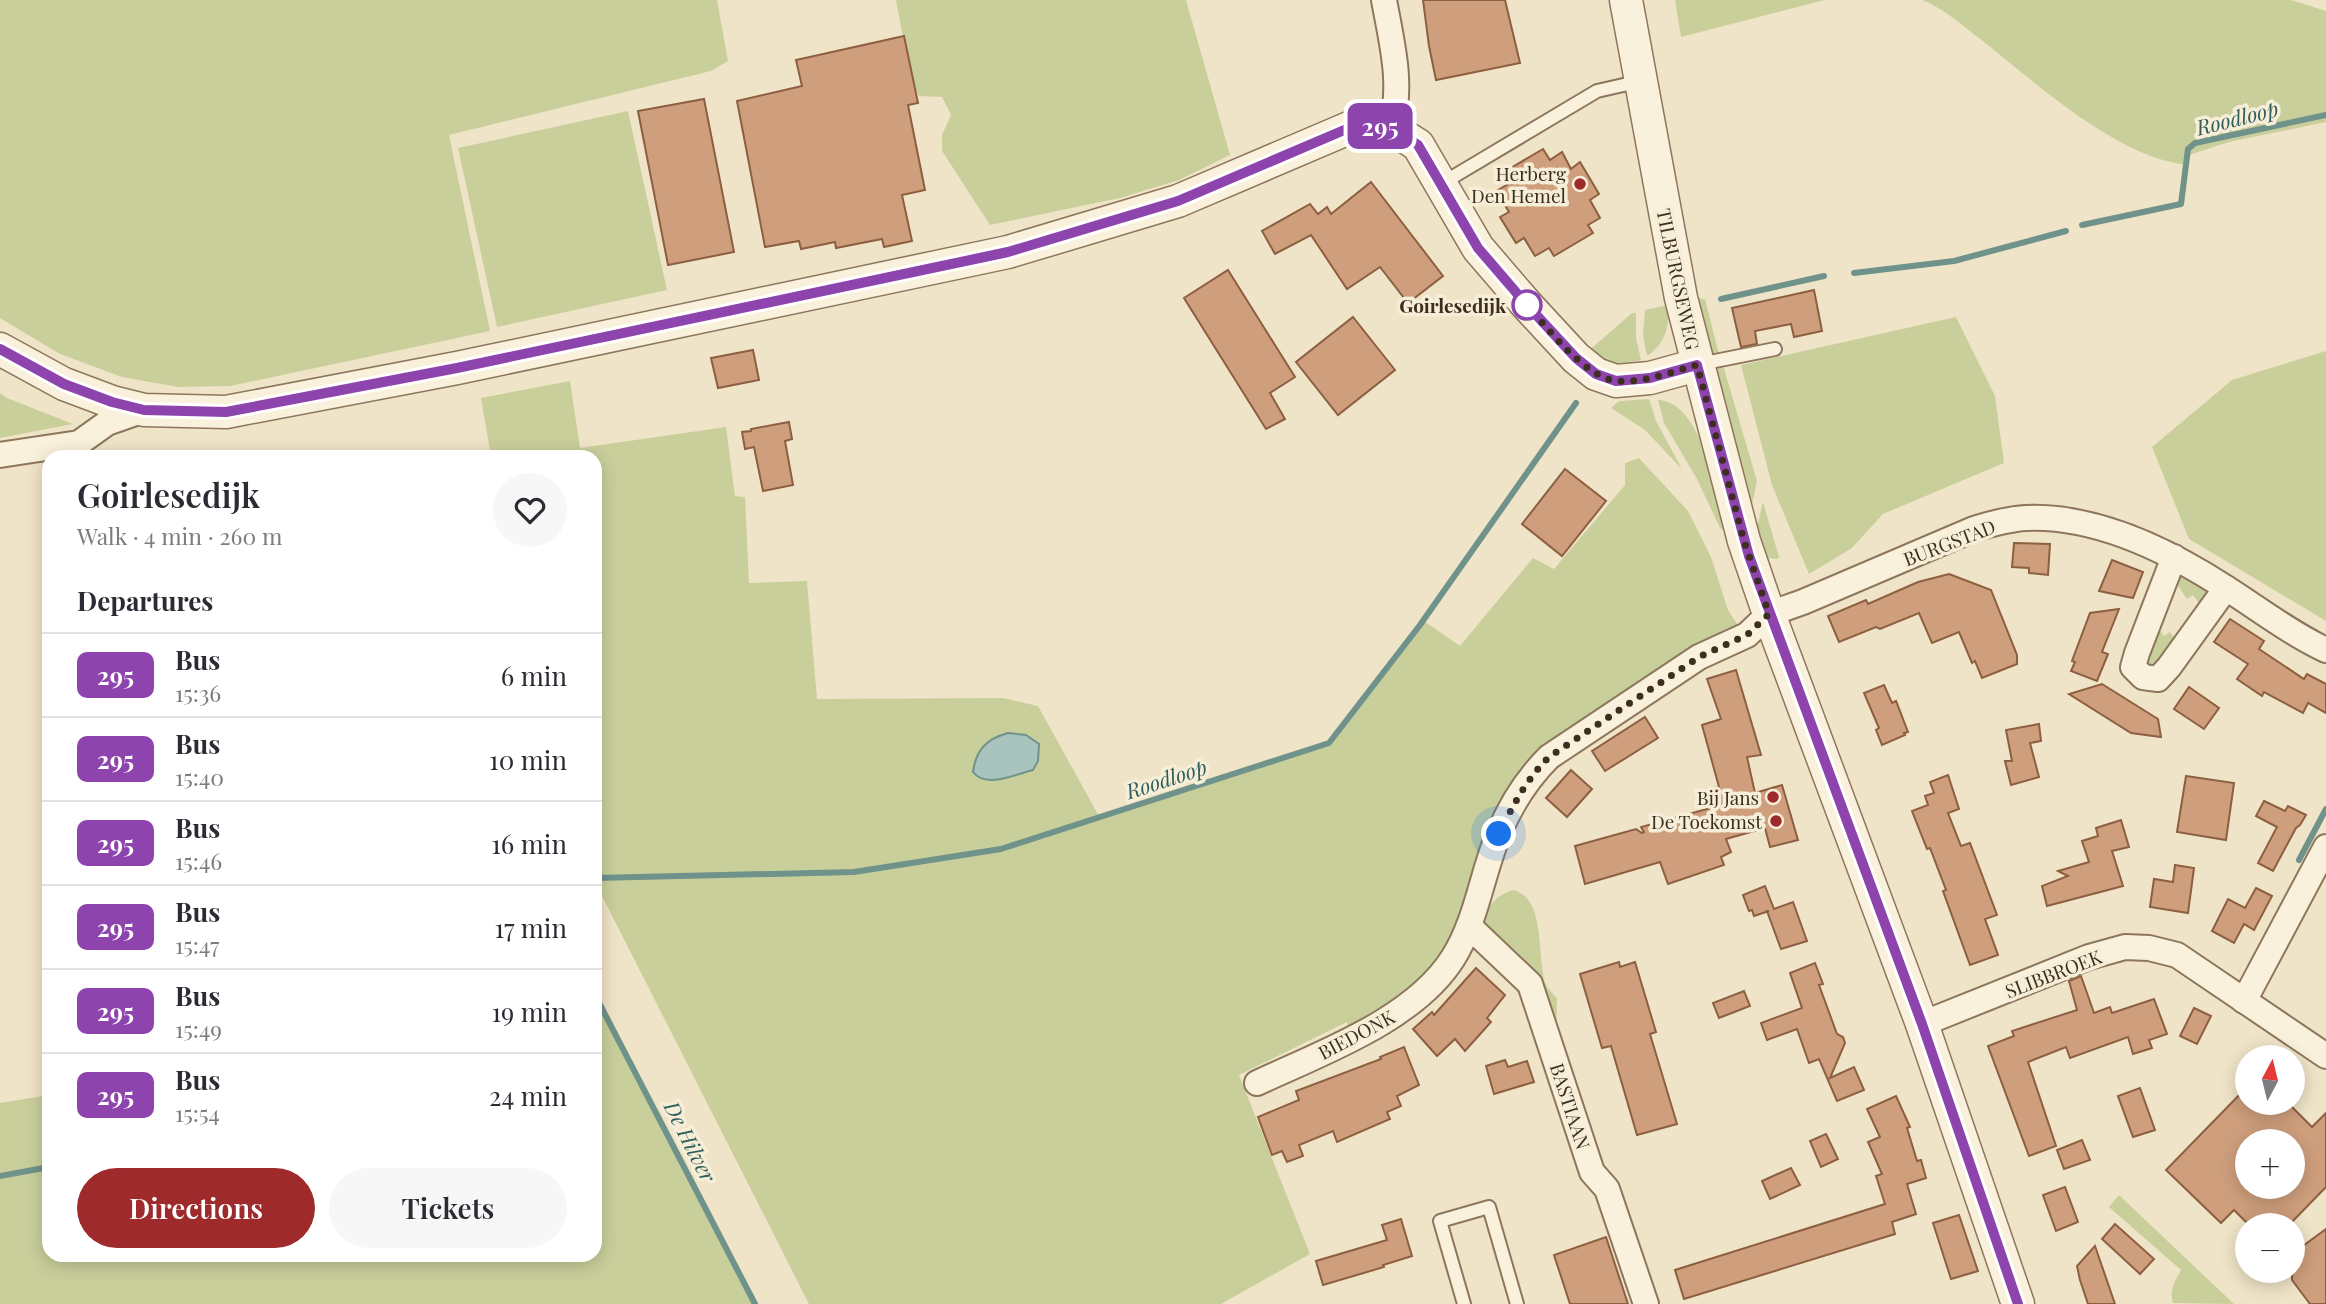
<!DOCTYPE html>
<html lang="en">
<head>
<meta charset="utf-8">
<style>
  :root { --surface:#fff; --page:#f7f7f7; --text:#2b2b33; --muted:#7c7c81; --line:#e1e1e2; --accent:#9e2a2b }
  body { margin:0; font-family:"Playfair Display",serif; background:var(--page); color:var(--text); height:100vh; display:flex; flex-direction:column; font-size:26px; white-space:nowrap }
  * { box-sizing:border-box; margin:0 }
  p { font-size:23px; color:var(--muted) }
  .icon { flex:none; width:38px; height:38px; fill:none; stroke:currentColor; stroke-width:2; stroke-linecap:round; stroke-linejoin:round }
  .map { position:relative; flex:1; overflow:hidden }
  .side { position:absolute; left:42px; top:450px; width:560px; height:812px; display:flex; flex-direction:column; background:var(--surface); border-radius:21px; box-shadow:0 4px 18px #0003 }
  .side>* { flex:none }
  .badge { padding:0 14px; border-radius:10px; font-size:24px; line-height:46px }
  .needle { width:46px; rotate:7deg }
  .fabs { position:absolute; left:2235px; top:1045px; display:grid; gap:14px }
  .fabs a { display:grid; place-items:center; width:70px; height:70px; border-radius:50%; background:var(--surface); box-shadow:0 4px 18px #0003; font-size:35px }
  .you { position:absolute; width:35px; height:35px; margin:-18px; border:5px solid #fff; border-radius:50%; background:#1a73e8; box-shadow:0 0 0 10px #1a73e833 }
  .map>.badge { position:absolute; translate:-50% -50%; box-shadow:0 0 0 4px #fff }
  h2 { padding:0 35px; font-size:26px; line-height:63px }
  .round { display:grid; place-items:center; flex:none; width:74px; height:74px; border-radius:37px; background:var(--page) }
  .overview { display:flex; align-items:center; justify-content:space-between; height:119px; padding:0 35px }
  h1 { font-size:33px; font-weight:600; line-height:52px }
  .action { display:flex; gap:14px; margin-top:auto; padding:14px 35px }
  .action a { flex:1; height:80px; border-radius:42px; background:var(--accent); color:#fff; font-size:28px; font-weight:600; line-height:80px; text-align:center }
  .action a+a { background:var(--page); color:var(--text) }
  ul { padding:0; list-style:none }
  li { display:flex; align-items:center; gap:21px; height:84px; padding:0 35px; border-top:2px solid var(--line) }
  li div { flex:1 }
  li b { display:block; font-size:26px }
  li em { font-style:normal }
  li .badge { min-width:77px; font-weight:700; text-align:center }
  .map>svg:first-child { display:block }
  .green { fill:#c9cf9b }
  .water { fill:#a9c4bc; stroke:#6f938a; stroke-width:2 }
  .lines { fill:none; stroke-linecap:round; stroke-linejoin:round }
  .stream { stroke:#6f938a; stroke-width:6 }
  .building { fill:#cf9f7d; stroke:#8d5f41; stroke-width:2; fill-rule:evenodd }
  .service-casing { stroke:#8d765c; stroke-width:16 }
  .minor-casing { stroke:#8d765c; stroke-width:28 }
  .tertiary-casing { stroke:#8d765c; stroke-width:35 }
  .service { stroke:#faf1dc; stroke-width:12 }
  .minor { stroke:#faf1dc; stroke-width:24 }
  .tertiary { stroke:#faf1dc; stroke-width:32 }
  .line-casing { stroke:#fff; stroke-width:16 }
  .line { stroke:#8e44ad; stroke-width:10 }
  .walk { stroke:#3d2e20; stroke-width:7; stroke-dasharray:0 12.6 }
  .poi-dot { fill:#9e2a2b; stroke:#f7eed8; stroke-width:2.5 }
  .stop-dot { fill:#fff; stroke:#8e44ad; stroke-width:3.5 }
  .labels { text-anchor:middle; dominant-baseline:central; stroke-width:7; stroke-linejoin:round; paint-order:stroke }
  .poi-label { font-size:19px; fill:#3d2e20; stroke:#f7eed8; text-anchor:end }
  .street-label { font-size:19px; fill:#3d2e20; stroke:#f7eed8 }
  .stop-label { font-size:19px; font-weight:bold; fill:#3d2e20; stroke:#f7eed8; text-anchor:end }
  .water-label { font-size:21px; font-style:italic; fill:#2f5d5a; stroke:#f7eed8 }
</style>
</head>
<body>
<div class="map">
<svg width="2326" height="1304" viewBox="0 0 2326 1304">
  <rect width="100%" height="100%" fill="#f0e4c8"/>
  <g class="green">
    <polygon points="0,0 717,0 728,61 711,71 449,135 490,331 230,386 178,387 122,377 60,354 0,318"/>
    <polygon points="896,0 1186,0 1230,155 1179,180 1120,198 990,225 942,151 942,135 951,115 942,97 919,96 911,80"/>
    <polygon points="1675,0 1825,0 1681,37"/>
    <path d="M1922 0H2291L2326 11V122L2229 142 2189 155 2187 165C2117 157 2038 85 1984 42 1964 27 1945 9 1922 0Z"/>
    <polygon points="628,111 667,290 497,327 458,148"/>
    <polygon points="1699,298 1705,299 1719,354 1711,355"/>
    <path d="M1668 305C1670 326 1665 344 1647 356L1643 335 1645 310Z"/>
    <path d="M1632 313H1636V338L1641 360C1616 365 1609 365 1586 353Z"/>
    <polygon points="1956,317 1995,396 2004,463 1883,514 1852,548 1809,574 1772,485 1741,365"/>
    <polygon points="2326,351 2326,621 2189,539 2152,447 2232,380"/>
    <polygon points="1723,365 1757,481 1751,508 1716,374 1718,368"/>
    <polygon points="570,381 580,448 726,427 735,496 745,497 749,583 807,581 817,699 1003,698 1038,706 1100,818 1331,745 1424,621 1460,646 1533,558 1554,569 1625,485 1625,463 1639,458 1688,511 1711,557 1728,610 1739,627 1542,749 1459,929 1432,970 1397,1004 1349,1033 1347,1022 1239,1075 1310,1254 1221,1304 809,1304 595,882 595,457 491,457 481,398"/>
    <polygon points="0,393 7,398 73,424 0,438"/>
    <polygon points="1649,399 1656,421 1682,469 1645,430 1611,408 1619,401"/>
    <path d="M1658 400C1703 402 1716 495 1726 531L1720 528 1697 479 1664 423Z"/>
    <polygon points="1763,502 1779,557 1778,559 1767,558 1757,528"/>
    <polygon points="2181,577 2206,591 2207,598 2202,607 2193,595 2187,599 2174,580"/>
    <polygon points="2155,625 2164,636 2170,632 2177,642 2164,662 2150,667 2145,664"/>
    <path d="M1513 890C1547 897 1536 960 1546 985 1548 989 1553 994 1557 998L1556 1044 1538 1049 1521 991 1475 947C1484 921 1484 899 1513 890Z"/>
    <polygon points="595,998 754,1304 0,1304 0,1103 49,1095 49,1255 595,1255"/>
    <path d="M2119 1195 2234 1304 2173 1303C2169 1290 2175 1281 2181 1270L2109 1207Z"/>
  </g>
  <path class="water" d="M1008 733 1026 735 1039 744 1038 761 1033 770C1016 774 986 789 973 772 976 750 986 739 1008 733Z"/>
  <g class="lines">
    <g class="stream">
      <polyline points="2082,225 2181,204 2188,149 2195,143 2326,115"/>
      <polyline points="1854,273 1954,261 2066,231"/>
      <polyline points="1721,299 1824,276"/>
      <polyline points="2299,860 2326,809"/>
      <polyline points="595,878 854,872 1001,849 1329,743 1420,625 1576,403"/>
      <polyline points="595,995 755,1304"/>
      <polyline points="0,1176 49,1167"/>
    </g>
  </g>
  <g class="building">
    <polygon points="1423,0 1505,0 1520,63 1436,80 1429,46"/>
    <polygon points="904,36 918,103 908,105 925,190 902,195 912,241 884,247 882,239 836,248 835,242 801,249 799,241 765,247 737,101 802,86 796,60"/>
    <polygon points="704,99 734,252 668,265 638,111"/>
    <polygon points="1543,149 1550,160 1562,152 1571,169 1580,162 1599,194 1590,200 1600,218 1588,225 1593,233 1554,256 1549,248 1535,256 1524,238 1516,243 1500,217 1509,212 1496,191 1510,183 1504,172"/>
    <polygon points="1371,182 1443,276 1408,303 1380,267 1347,289 1311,235 1275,254 1262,231 1310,204 1318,214 1327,207 1331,214"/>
    <polygon points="1228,270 1295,377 1270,393 1285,419 1266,429 1184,298"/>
    <polygon points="1814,290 1822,331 1794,337 1791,324 1755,331 1757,344 1741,347 1732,308"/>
    <polygon points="1353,317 1395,370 1338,415 1296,362"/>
    <polygon points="753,350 759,380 718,388 711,358"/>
    <polygon points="789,422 792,439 785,441 793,485 763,491 754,447 745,449 742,432 751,431 751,429"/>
    <polygon points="1565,469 1606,501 1562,556 1522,524"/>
    <polygon points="2014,543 2050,544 2048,575 2029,573 2029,568 2012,567"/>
    <polygon points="2112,560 2143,572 2133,598 2099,591"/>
    <polygon points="1949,574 1991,590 2017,655 2017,664 1982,678 1975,661 1972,663 1959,632 1932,643 1919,613 1880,629 1876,627 1839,642 1828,616 1866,600 1868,604 1918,582"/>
    <polygon points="2119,609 2102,652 2108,654 2097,681 2071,671 2075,662 2072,661 2090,613"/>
    <polygon points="2230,619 2264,641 2259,649 2304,679 2307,674 2326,684 2326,713 2308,703 2303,713 2264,692 2262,696 2237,679 2248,664 2214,642"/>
    <polygon points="1736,670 1761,755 1747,757 1755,793 1782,785 1798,840 1770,847 1765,828 1726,839 1731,852 1721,857 1724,865 1668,884 1660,862 1585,884 1575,846 1636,829 1642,833 1644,832 1641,827 1718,806 1714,788 1719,787 1702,725 1721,719 1707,679"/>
    <polygon points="2102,684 2158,719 2161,737 2131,733 2069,694"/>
    <polygon points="1884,685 1892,703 1896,701 1908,732 1904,733 1905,735 1882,745 1876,730 1879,728 1864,693"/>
    <polygon points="2189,687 2219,708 2204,729 2174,709"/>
    <polygon points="1645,717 1658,738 1605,771 1592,751"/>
    <polygon points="2039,724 2041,741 2030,743 2039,777 2011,785 2005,761 2012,761 2006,730"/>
    <polygon points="1571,770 1592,789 1567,817 1546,798"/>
    <polygon points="1948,775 1959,809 1948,813 1961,846 1970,843 1997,915 1985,919 1998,955 1970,965 1943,891 1946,890 1930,848 1927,849 1912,811 1928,805 1925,796 1934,793 1930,782"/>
    <polygon points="2186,776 2234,783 2226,840 2177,832"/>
    <polygon points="2264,801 2285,811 2288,806 2306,815 2300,825 2296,828 2273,871 2258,863 2277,827 2256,816"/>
    <polygon points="2121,820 2129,847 2112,851 2123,886 2047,906 2042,886 2068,876 2058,871 2089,862 2082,841 2098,836 2096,828"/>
    <polygon points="2175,865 2194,868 2188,913 2150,907 2154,879 2173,882"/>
    <polygon points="1765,886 1774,909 1793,902 1807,941 1781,949 1767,911 1769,911 1754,916 1752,910 1749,911 1743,895"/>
    <polygon points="2256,888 2272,896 2254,930 2244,924 2234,943 2212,931 2228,899 2245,908"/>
    <polygon points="1619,962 1620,967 1635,962 1656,1032 1650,1034 1677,1124 1637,1135 1611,1046 1602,1048 1580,974"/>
    <polygon points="1815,963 1823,984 1819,985 1837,1034 1843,1037 1845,1043 1830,1078 1854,1067 1864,1090 1837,1101 1819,1059 1809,1063 1797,1029 1767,1040 1761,1023 1802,1008 1790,973"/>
    <polygon points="1476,968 1505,995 1487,1018 1491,1022 1465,1051 1455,1039 1437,1056 1413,1029 1432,1012 1434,1015"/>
    <polygon points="2081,976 2094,1013 2110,1007 2112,1013 2154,999 2167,1034 2149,1040 2152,1048 2133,1054 2128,1037 2070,1058 2066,1047 2028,1062 2056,1146 2029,1156 1988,1046 2014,1036 2012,1031 2077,1010 2069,981"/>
    <polygon points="1744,991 1750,1006 1719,1018 1713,1003"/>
    <polygon points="2194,1008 2211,1016 2197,1044 2180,1036"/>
    <polygon points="1404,1047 1419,1085 1397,1096 1401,1106 1387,1112 1390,1119 1337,1142 1333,1131 1299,1145 1303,1156 1287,1162 1282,1151 1272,1155 1258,1117 1299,1100 1296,1091 1381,1059 1380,1057"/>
    <polygon points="1505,1060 1508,1067 1527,1061 1534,1082 1494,1094 1486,1066"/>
    <path d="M2247 1087V1102H2287L2312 1127 2326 1113V1187L2289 1225H2249L2234 1210 2221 1223 2166 1170ZM2247 1141H2292V1186H2247Z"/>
    <polygon points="2140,1088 2155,1130 2133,1137 2118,1096"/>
    <polygon points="1896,1096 1910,1127 1907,1128 1917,1161 1921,1160 1926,1178 1907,1184 1916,1214 1892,1222 1895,1234 1684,1299 1675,1270 1885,1204 1876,1176 1882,1174 1868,1142 1880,1137 1867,1109"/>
    <polygon points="1826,1134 1838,1159 1821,1167 1810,1141"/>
    <polygon points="2082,1140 2090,1160 2064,1169 2057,1150"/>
    <polygon points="1791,1168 1800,1185 1770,1199 1762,1181"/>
    <polygon points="2065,1187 2078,1222 2056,1231 2043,1195"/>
    <polygon points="1959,1215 1978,1271 1951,1279 1933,1223"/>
    <polygon points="1401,1219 1412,1256 1383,1265 1384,1267 1323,1285 1316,1261 1387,1240 1382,1225"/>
    <polygon points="2115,1224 2154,1259 2140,1274 2102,1239"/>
    <polygon points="2326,1229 2326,1304 2310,1304 2292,1280 2292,1254"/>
    <polygon points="1606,1237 1628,1304 1570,1304 1554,1255"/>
    <polygon points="2095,1246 2115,1304 2088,1304 2080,1280 2077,1266"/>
  </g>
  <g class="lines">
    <defs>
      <g id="service">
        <polyline points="1441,184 1597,91 1641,81"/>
        <polyline points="1700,364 1775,349"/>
        <polyline points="1464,1304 1440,1221 1489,1207 1517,1304"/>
      </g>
      <g id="minor">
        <path d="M1384 0C1392 44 1403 84 1391 128"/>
        <polyline points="0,455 79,443 107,423 144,410"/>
        <polyline points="2174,557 2137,653 2133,667 2143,677 2158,679 2169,667 2226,588"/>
        <polyline points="1469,926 1530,984 1592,1172 1607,1189 1646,1304"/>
        <polyline points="2244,1001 2326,847"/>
        <polyline points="1922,1024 2089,957 2125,947 2149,948 2177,955 2326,1056"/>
        <path d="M1257 1083C1321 1053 1414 1020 1453 958 1477 920 1482 873 1499 833 1511 804 1527 779 1549 757L1699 657 1747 635 1769 614 1803 602 1974 529C1991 524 2008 519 2026 518 2096 515 2169 551 2226 588 2259 609 2290 633 2326 650"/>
      </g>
      <g id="tertiary">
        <polyline points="1626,0 1681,298 1744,541 1769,614 1922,1024 2018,1304"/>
        <polyline points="0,349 64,384 112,402 144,410 226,412 457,368 1008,252 1178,201 1349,128 1372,124 1391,128 1418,145 1478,248 1527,305 1576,358 1596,374 1616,381 1650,378 1697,365"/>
      </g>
    </defs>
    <use href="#service" class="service-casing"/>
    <use href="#minor" class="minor-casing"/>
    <use href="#tertiary" class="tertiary-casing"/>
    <use href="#service" class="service"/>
    <use href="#minor" class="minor"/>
    <use href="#tertiary" class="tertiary"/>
  </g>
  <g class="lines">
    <defs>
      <polyline id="line" points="0,349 64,384 112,402 144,410 226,412 457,368 1008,252 1178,201 1349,128 1372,124 1391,128 1418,145 1478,248 1527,305 1576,358 1596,374 1616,381 1650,378 1697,365 1749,556 1922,1024 2018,1304"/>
    </defs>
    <use href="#line" class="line-casing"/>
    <use href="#line" class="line"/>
    <path class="walk" d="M1499 834C1513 805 1526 780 1549 757L1699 657 1747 635 1769 614 1744 541 1697 365C1671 372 1644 383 1617 381 1585 378 1547 327 1527 305"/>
  </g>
  <g class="poi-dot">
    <circle cx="1580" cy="184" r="7"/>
    <circle cx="1773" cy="797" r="7"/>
    <circle cx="1776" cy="821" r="7"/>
  </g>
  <circle class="stop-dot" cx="1527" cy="305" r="14"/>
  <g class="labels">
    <g class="poi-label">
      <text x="1566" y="173">Herberg<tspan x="1566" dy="22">Den Hemel</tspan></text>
      <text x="1759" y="797">Bij Jans</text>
      <text x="1762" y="821">De Toekomst</text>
    </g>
    <g class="street-label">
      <text transform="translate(1679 279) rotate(78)">TILBURGSEWEG</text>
      <text transform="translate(1949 542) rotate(-21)">BURGSTAD</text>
      <text transform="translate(2053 973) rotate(-21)">SLIBBROEK</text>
      <text transform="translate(1356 1034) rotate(-28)">BIEDONK</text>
      <text transform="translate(1571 1106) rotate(72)">BASTIAAN</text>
    </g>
    <g class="stop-label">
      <text x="1506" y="305">Goirlesedijk</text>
    </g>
    <g class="water-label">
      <text transform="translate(2237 117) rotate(-14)">Roodloop</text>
      <text transform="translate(1166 778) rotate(-18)">Roodloop</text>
      <text transform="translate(691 1141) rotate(63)">De Hilver</text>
    </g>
  </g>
</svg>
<div class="fabs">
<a><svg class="needle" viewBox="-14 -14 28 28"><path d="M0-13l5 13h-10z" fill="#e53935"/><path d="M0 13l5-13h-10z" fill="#7c7c81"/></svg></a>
<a>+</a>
<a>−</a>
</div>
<div class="you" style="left:1499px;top:834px"></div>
<b class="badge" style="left:1380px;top:126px;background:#8e44ad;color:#fff">295</b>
<section class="side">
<div class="overview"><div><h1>Goirlesedijk</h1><p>Walk · 4 min · 260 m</p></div><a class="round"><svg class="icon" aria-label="heart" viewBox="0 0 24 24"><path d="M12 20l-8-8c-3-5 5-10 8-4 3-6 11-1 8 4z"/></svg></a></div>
<h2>Departures</h2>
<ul>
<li><span class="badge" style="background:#8e44ad;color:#fff">295</span><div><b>Bus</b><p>15:36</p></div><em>6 min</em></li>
<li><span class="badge" style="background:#8e44ad;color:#fff">295</span><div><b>Bus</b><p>15:40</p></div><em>10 min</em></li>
<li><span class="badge" style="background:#8e44ad;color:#fff">295</span><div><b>Bus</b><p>15:46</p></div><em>16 min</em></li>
<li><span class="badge" style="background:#8e44ad;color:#fff">295</span><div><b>Bus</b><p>15:47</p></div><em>17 min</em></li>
<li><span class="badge" style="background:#8e44ad;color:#fff">295</span><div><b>Bus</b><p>15:49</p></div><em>19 min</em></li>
<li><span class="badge" style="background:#8e44ad;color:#fff">295</span><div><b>Bus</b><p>15:54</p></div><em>24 min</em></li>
</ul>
<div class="action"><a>Directions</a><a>Tickets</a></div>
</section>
</div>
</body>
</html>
